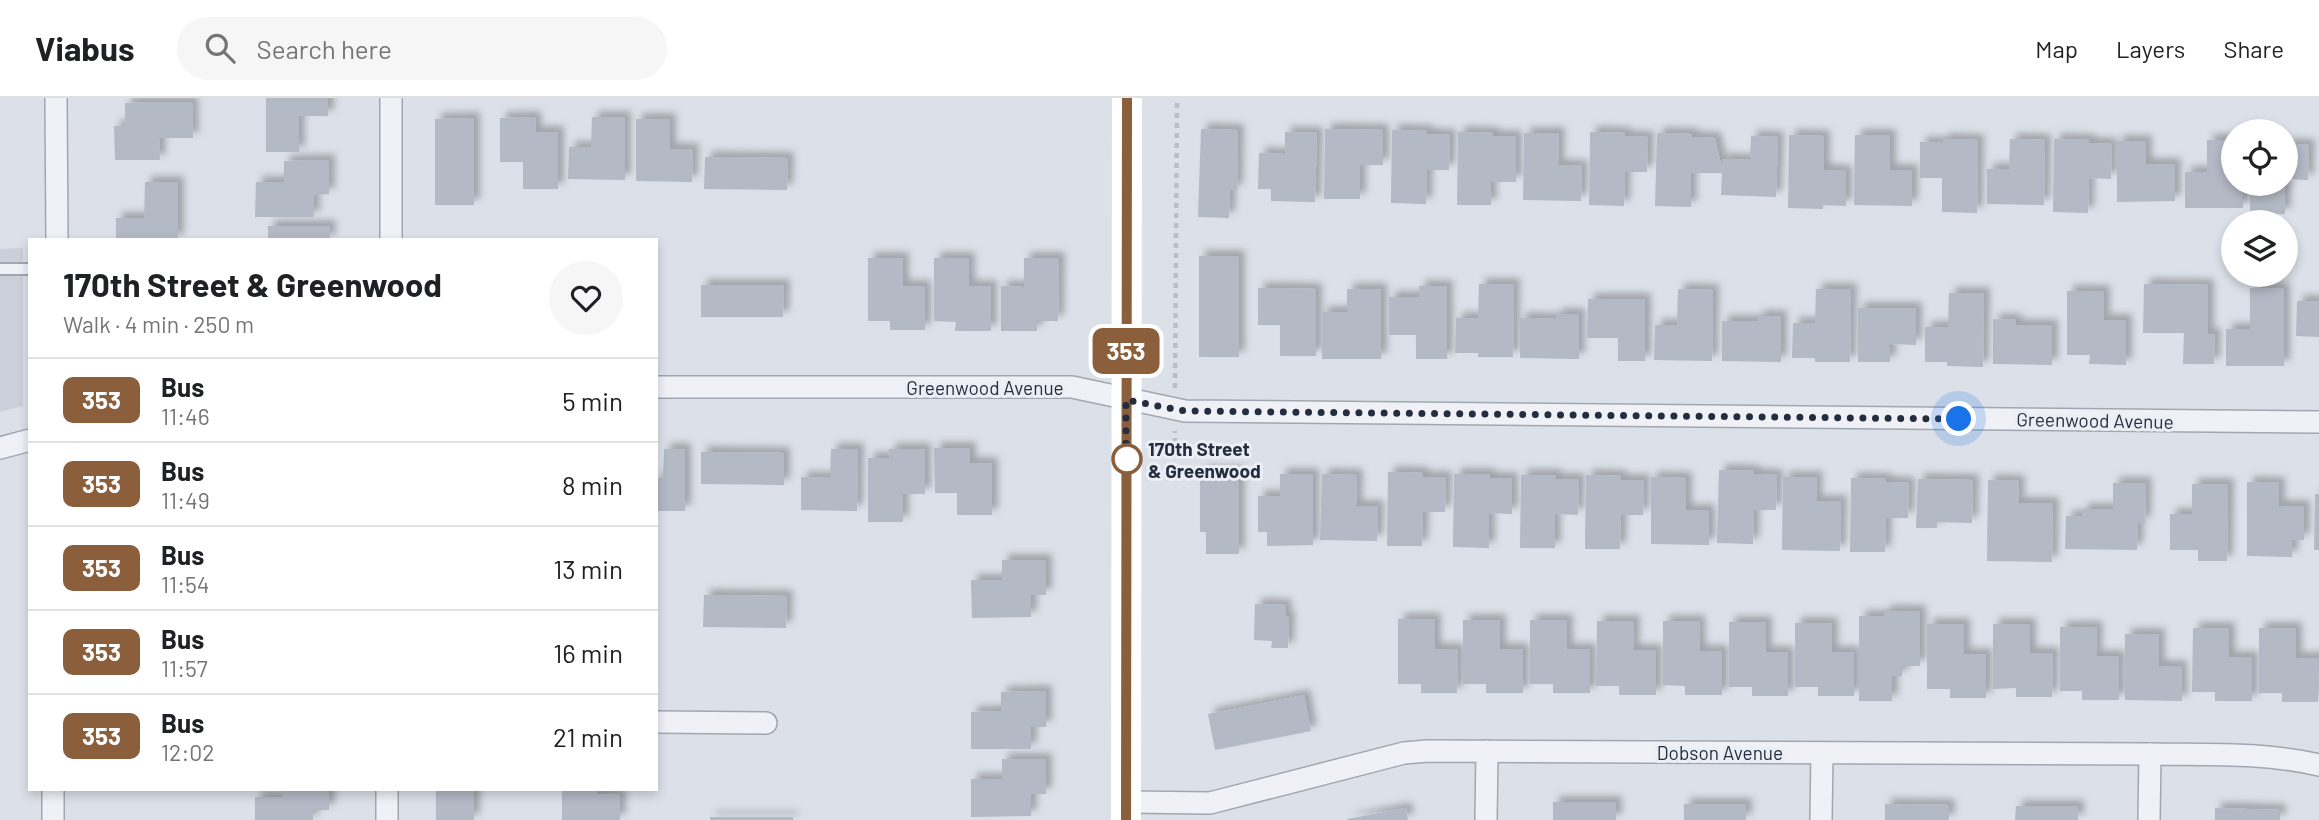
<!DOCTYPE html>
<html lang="en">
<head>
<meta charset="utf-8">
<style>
  :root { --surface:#fff; --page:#f6f6f6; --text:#202124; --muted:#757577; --line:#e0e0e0 }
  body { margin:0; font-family:Barlow,sans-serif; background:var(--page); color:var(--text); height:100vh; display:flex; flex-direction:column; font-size:26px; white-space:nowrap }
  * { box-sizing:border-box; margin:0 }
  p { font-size:23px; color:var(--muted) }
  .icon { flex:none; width:38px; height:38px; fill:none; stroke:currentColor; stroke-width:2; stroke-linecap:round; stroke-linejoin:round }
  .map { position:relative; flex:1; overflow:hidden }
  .details { position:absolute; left:28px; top:140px; width:630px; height:553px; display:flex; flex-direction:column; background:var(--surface); border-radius:0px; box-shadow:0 4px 10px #0003 }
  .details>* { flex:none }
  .badge { padding:0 14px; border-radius:10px; font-size:24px; line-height:46px }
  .controls { position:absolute; left:2221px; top:21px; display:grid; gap:14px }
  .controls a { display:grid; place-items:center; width:77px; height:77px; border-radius:50%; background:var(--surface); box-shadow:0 4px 10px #0003; font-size:35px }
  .you { position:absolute; width:35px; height:35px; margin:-18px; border:5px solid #fff; border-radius:50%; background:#1a73e8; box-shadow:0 0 0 10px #1a73e833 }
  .map>.badge { position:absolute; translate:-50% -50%; box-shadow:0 0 0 4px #fff }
  .round { display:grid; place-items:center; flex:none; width:74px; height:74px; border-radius:37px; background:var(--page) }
  .headline { display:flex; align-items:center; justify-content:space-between; height:119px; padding:0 35px }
  h1 { font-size:33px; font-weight:700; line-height:52px }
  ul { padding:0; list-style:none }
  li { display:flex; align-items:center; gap:21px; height:84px; padding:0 35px; border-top:2px solid var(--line) }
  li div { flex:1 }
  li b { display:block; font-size:26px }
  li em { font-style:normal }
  li .badge { min-width:77px; font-weight:700; text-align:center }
  header { display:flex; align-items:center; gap:42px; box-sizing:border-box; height:98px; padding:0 35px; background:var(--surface); border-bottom:2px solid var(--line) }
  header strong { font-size:33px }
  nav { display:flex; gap:38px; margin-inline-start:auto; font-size:24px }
  .search { width:490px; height:63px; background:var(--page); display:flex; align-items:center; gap:18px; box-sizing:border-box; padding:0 24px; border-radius:38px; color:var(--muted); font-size:26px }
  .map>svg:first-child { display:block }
  .built { fill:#cacfda }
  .building { fill:#b3b9c5; filter:url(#shadow) }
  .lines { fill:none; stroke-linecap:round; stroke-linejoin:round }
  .lane-casing { stroke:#a1a7b2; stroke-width:14 }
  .street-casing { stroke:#a1a7b2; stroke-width:24 }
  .path { stroke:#babec6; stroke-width:4.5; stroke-dasharray:5 5; stroke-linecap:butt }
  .lane { stroke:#eff1f6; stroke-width:10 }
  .street { stroke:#eff1f6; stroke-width:21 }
  .secondary { stroke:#fff; stroke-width:30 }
  .line-casing { stroke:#fff; stroke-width:16 }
  .line { stroke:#8b5e3c; stroke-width:10 }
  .walk { stroke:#252e3f; stroke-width:7; stroke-dasharray:0 12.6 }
  .stop-dot { fill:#fff; stroke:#8b5e3c; stroke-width:3.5 }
  .labels { text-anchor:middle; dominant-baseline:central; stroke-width:6; stroke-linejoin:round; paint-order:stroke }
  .street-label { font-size:19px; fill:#252e3f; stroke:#ebeff5 }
  .stop-label { font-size:19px; font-weight:bold; fill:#252e3f; stroke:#ebeff5; text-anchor:start }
</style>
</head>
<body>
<header>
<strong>Viabus</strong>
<div class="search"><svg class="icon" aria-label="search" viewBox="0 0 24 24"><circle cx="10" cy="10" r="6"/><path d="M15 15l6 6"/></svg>Search here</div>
<nav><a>Map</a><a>Layers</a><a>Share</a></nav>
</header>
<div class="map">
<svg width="2319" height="722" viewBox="0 0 2319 722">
  <defs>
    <filter id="shadow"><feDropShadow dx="6" dy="-6" stdDeviation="3.5" flood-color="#0004"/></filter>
  </defs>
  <rect width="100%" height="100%" fill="#dce0e8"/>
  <polygon class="built" points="23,150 23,308 0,314 0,151"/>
  <g class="building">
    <polygon points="266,0 328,0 328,18 299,18 299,54 266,54"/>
    <polygon points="192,4 193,40 159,40 160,62 115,62 114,28 125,28 125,5"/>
    <polygon points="535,19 536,34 558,34 558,91 523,91 523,64 500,64 500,20"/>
    <polygon points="592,19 625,19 625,82 568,81 569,49 591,49"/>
    <polygon points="474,20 474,107 435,107 435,21"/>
    <polygon points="636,21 670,21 670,51 693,51 692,84 636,83"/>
    <polygon points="1201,31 1238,32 1237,92 1230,92 1229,120 1198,119"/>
    <polygon points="1325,31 1383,32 1383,67 1360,67 1360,101 1324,101"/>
    <polygon points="1392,32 1427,33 1427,36 1450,37 1449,72 1427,72 1426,106 1391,105"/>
    <polygon points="1285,34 1317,35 1315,104 1271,103 1271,91 1258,91 1259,55 1285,56"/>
    <polygon points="1458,34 1493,35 1493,38 1516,38 1516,84 1491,84 1491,107 1457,107"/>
    <polygon points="1590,34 1625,35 1625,38 1648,39 1647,74 1625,74 1624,108 1589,107"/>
    <polygon points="1524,35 1559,35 1558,67 1582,68 1581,103 1523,102"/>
    <polygon points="1657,35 1692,36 1692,39 1715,40 1722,71 1722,61 1750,62 1751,38 1778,39 1776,99 1721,97 1722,75 1691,75 1691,109 1655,108"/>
    <polygon points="1789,37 1824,38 1824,72 1846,73 1846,108 1823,107 1823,111 1788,110"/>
    <polygon points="1855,37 1890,37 1890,72 1912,72 1912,108 1854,107"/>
    <polygon points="1943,41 1978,42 1977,115 1942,114 1942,80 1920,80 1920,44 1943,45"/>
    <polygon points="2010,41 2045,42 2044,107 1987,106 1987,71 2009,71"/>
    <polygon points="2054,41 2089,42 2089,45 2112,46 2111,81 2089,80 2088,115 2053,114"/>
    <polygon points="2207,42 2233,42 2233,86 2243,86 2243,110 2185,110 2185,74 2207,74"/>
    <polygon points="2117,43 2146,43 2146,66 2175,66 2175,103 2117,104"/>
    <polygon points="2286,46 2309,47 2308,82 2286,81"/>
    <polygon points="705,59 788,60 787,92 704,91"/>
    <polygon points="329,62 329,96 314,97 314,119 255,119 256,84 284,84 284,63"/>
    <polygon points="145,84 178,84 178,142 116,142 116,120 144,120"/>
    <polygon points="2250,86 2285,86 2285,116 2250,115"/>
    <rect x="268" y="128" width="62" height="14"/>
    <rect x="1199" y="158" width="40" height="101"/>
    <polygon points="868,160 903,160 903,188 925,188 925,232 890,232 890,223 868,223"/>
    <polygon points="934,160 969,160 969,188 991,188 991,233 955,233 956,224 934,223"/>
    <polygon points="1024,160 1059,160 1058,223 1037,223 1037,233 1001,233 1001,188 1024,189"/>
    <polygon points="1479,186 1514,186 1513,259 1478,259 1478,255 1455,255 1456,220 1478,220"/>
    <polygon points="2144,186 2208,187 2208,236 2215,236 2214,266 2183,266 2184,235 2143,235"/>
    <polygon points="701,187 784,187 783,219 701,219"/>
    <polygon points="1419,188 1447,188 1447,261 1416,261 1416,237 1389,237 1389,199 1419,199"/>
    <polygon points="1258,190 1316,191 1316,258 1280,258 1280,227 1258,227"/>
    <polygon points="2250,190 2284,191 2284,268 2226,268 2226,231 2250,231"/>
    <polygon points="1347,191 1381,191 1381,261 1322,261 1322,214 1347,214"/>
    <polygon points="1678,191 1713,192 1712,263 1654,262 1655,227 1677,227"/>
    <polygon points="1816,191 1851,191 1850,264 1815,264 1815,260 1792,260 1793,225 1815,225"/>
    <polygon points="2067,193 2104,193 2104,222 2126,222 2126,267 2089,266 2090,257 2067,257"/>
    <polygon points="1949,195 1984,195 1983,269 1947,268 1947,264 1925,264 1925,229 1948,229"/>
    <polygon points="1588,201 1645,201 1645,263 1618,263 1618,240 1587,240"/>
    <polygon points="2297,203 2319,203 2319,239 2296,238"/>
    <polygon points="1858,210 1916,210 1916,247 1890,246 1890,264 1858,264"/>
    <polygon points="1556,216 1579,216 1579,261 1520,260 1520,220 1556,221"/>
    <polygon points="1758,218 1781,218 1781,264 1722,263 1722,223 1758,223"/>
    <polygon points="1993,221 2016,222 2016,227 2052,227 2052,267 1993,266"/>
    <polygon points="934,350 970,350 970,365 992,365 992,417 957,417 957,395 935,395"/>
    <polygon points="664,351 685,351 685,413 656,413 656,380 663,380"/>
    <polygon points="831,351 858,351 857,413 801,412 801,379 830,380"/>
    <polygon points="889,351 925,351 925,396 903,396 903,424 868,424 868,360 890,360"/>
    <polygon points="701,354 784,355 784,387 701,386"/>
    <polygon points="1719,372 1754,373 1754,376 1777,377 1776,412 1754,412 1753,446 1717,445"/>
    <polygon points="1200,374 1239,374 1239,456 1206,456 1206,434 1200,434"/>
    <polygon points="1388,374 1423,375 1423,379 1446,379 1445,414 1423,414 1422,448 1387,448"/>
    <polygon points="1280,376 1313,376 1313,447 1267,448 1267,434 1258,434 1258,398 1280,398"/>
    <polygon points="1322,376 1357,377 1356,408 1378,408 1377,443 1320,442"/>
    <polygon points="1454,376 1490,376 1489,380 1512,380 1512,416 1489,415 1489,450 1453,449"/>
    <polygon points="1521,377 1556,377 1556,381 1579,381 1578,417 1555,416 1555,450 1520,450"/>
    <polygon points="1586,377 1621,378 1621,382 1644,382 1643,417 1621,417 1620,451 1585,451"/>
    <polygon points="1651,379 1686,380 1686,412 1709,412 1709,447 1651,446"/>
    <polygon points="1783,379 1817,379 1816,403 1841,403 1840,453 1782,452"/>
    <polygon points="1851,380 1886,381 1886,384 1909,385 1908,420 1886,420 1885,454 1850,454"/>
    <polygon points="1918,381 1973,382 1972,425 1937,424 1937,430 1916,430"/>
    <polygon points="1988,382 2019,383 2018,405 2053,405 2052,464 1987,463"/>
    <polygon points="2247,384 2279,385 2279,408 2304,408 2304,442 2292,442 2292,459 2247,458"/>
    <polygon points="2113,385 2146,385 2145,425 2138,424 2137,452 2065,451 2066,418 2082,418 2082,411 2113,411"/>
    <polygon points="2192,386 2228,386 2227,463 2198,463 2198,452 2170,452 2170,416 2192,416"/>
    <polygon points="2315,396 2319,396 2319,452 2314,452"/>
    <polygon points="1002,462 1046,462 1046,497 1031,497 1031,519 972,520 971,482 1002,482"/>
    <polygon points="704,497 787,498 786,530 703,529"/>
    <polygon points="1255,506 1286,507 1285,518 1289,519 1288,550 1271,550 1272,543 1254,542"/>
    <polygon points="1884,513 1920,513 1920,568 1902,568 1902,578 1892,578 1892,603 1859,603 1859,518 1884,518"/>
    <polygon points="1398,521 1435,521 1435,551 1458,551 1457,595 1421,595 1421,586 1398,586"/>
    <polygon points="1463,522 1500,522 1500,551 1523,551 1523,595 1486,595 1486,586 1463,586"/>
    <polygon points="1530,522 1567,522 1567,551 1590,551 1590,595 1553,595 1553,586 1530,586"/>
    <polygon points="1597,523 1634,523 1633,552 1656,552 1656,597 1619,597 1619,588 1596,588"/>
    <polygon points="1663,523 1699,523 1700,553 1722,553 1722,597 1685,597 1685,588 1663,587"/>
    <polygon points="1729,524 1766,524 1766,554 1788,554 1788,598 1752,598 1752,589 1729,589"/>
    <polygon points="1795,525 1832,525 1832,554 1854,554 1854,598 1818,598 1818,589 1795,589"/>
    <polygon points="1927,526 1964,526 1964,556 1986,556 1986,600 1950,600 1950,591 1927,591"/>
    <polygon points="1993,526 2030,526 2030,555 2053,555 2052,599 2016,599 2016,590 1993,591"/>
    <polygon points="2060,529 2097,529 2096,558 2119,558 2119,602 2082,602 2082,593 2060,593"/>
    <polygon points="2193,530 2229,530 2229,559 2252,559 2252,603 2215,603 2215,594 2192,594"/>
    <polygon points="2259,530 2296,530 2296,560 2319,560 2318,604 2282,604 2282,595 2259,595"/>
    <polygon points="2125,536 2159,536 2159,568 2181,568 2182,603 2125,602"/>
    <polygon points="1046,593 1046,629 1031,629 1031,651 971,651 971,614 1001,613 1001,594"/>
    <polygon points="1304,597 1311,633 1215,652 1208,616"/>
    <polygon points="1002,661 1046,661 1046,696 1031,696 1031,718 971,719 971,681 1002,681"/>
    <polygon points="283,691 329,691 329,712 313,712 313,722 255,722 255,699 283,699"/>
    <rect x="436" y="691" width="38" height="31"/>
    <polygon points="562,691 597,691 597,696 620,697 620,722 562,722"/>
    <rect x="1553" y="704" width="63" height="18"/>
    <rect x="1684" y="706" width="62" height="16"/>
    <polygon points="1885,706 1949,707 1949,722 1885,722"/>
    <polygon points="2016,708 2078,708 2078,722 2015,722"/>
    <polygon points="1406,710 1408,722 1347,722 1347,721"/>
    <polygon points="2215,710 2280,712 2280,722 2215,722"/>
    <rect x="710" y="719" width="83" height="3"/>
  </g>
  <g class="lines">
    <defs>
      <polyline id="lane" points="0,171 30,171"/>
      <g id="street">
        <polyline points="56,0 57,142"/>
        <polyline points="391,142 391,0"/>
        <polyline points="656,289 1072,289 1185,313 2319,324"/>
        <polyline points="0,350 30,342"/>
        <polyline points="656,624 766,625"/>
        <polyline points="387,691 387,722"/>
        <path d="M1126 704 1210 705 1404 655 1427 653 2150 656C2206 657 2264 654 2319 667"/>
        <polyline points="53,722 53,691"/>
        <polyline points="1486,722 1487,653"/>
        <polyline points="1821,722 1822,655"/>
        <polyline points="2149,722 2150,656"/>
      </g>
    </defs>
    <use href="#lane" class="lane-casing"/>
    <use href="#street" class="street-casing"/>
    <g class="path">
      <polyline points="1175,290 1177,0"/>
      <polyline points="1175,345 1175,333"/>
    </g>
    <use href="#lane" class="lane"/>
    <use href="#street" class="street"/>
    <polyline class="secondary" points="1126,722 1127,0"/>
  </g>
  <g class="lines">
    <defs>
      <polyline id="line" points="1126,722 1127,0"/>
    </defs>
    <use href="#line" class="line-casing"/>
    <use href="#line" class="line"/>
    <polyline class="walk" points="1127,361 1126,372 1126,302 1185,313 1959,321"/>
  </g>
  <circle class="stop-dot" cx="1127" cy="361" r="14"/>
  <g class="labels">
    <g class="street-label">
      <text x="985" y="289">Greenwood Avenue</text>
      <text transform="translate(2095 322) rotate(1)">Greenwood Avenue</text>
      <text x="1720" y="654">Dobson Avenue</text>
    </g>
    <g class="stop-label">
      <text x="1148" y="350">170th Street<tspan x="1148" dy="22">&amp; Greenwood</tspan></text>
    </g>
  </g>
</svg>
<div class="controls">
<a><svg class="icon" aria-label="locate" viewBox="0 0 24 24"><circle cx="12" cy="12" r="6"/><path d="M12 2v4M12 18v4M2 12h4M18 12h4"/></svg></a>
<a><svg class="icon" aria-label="layers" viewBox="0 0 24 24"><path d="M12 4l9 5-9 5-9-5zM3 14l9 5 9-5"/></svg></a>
</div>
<div class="you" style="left:1959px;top:321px"></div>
<b class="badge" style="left:1126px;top:253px;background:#8b5e3c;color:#fff">353</b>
<section class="details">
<div class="headline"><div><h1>170th Street &amp; Greenwood</h1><p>Walk · 4 min · 250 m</p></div><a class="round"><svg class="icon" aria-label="heart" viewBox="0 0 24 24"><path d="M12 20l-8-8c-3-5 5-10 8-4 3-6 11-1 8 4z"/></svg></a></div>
<ul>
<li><span class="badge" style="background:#8b5e3c;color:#fff">353</span><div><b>Bus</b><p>11:46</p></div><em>5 min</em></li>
<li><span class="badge" style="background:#8b5e3c;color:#fff">353</span><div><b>Bus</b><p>11:49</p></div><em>8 min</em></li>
<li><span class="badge" style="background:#8b5e3c;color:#fff">353</span><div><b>Bus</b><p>11:54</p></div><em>13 min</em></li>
<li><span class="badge" style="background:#8b5e3c;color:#fff">353</span><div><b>Bus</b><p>11:57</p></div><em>16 min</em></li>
<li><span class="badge" style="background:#8b5e3c;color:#fff">353</span><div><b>Bus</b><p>12:02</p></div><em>21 min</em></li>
</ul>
</section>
</div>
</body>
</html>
